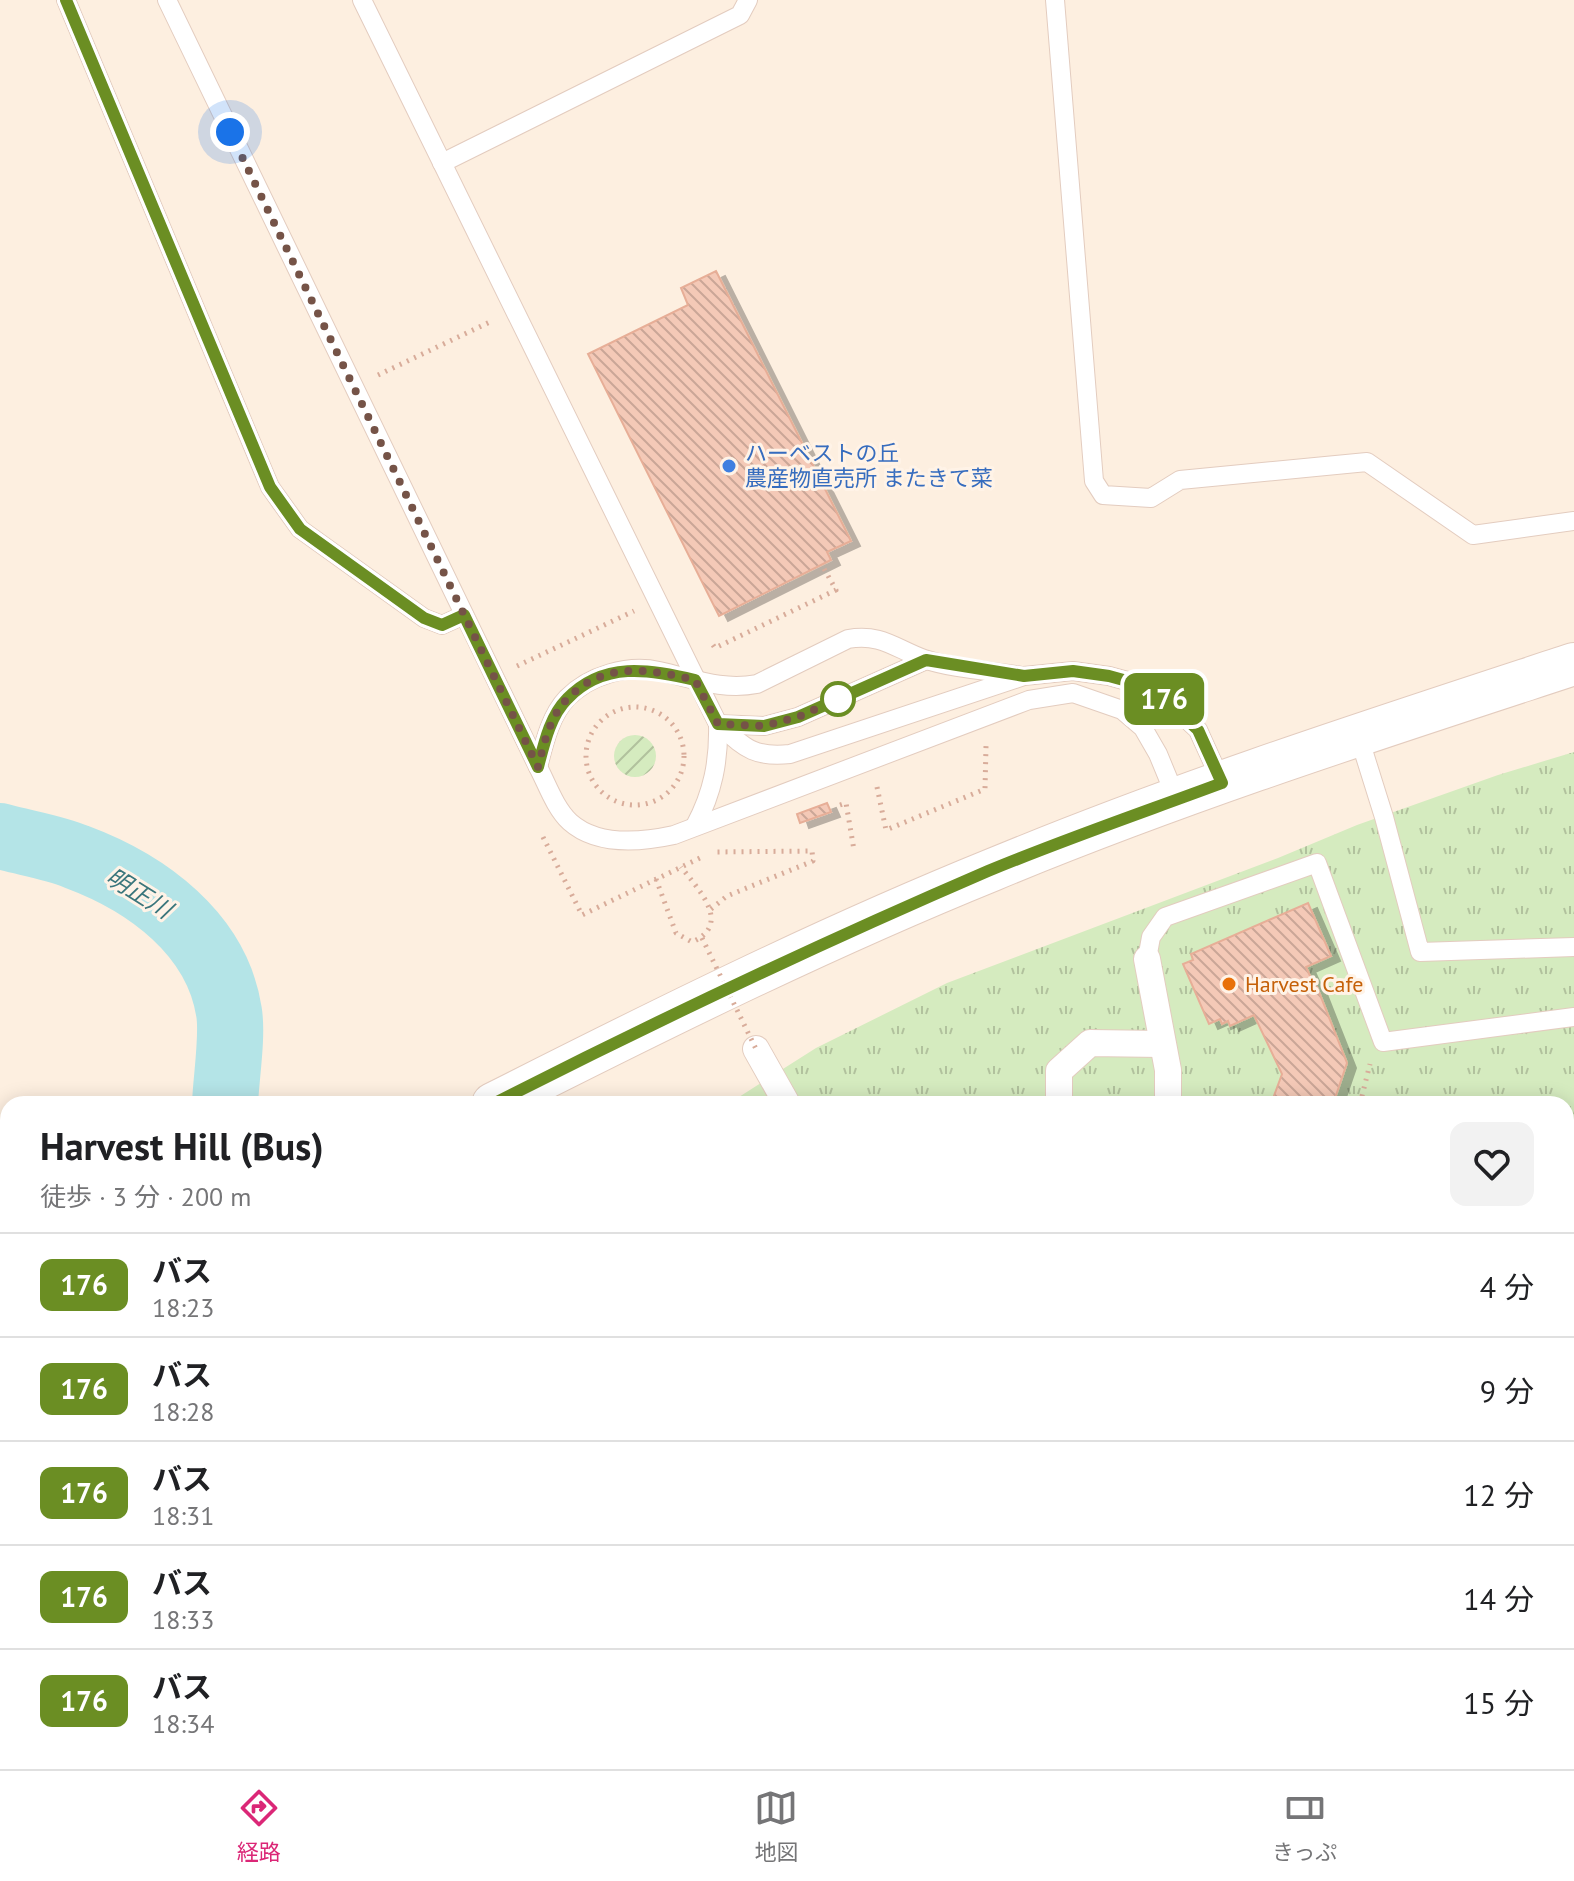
<!DOCTYPE html>
<html lang="ja">
<head>
<meta charset="utf-8">
<style>
  :root { --surface:#fff; --page:#f2f2f2; --text:#202124; --muted:#757577; --line:#e0e0e0; --accent:#db2777 }
  body { margin:0; font-family:"PT Sans","Noto Sans JP",sans-serif; background:var(--page); color:var(--text); height:100vh; display:flex; flex-direction:column; font-size:30px; white-space:nowrap }
  * { box-sizing:border-box; margin:0 }
  p { font-size:26px; color:var(--muted) }
  .icon { flex:none; width:44px; height:44px; fill:none; stroke:currentColor; stroke-width:2; stroke-linecap:round; stroke-linejoin:round }
  .map { position:relative; flex:1; overflow:hidden }
  .drawer { position:absolute; left:0px; top:1096px; width:1574px; height:674px; display:flex; flex-direction:column; background:var(--surface); border-radius:24px 24px 0 0; box-shadow:0 4px 20px #0003 }
  .drawer>* { flex:none }
  .badge { padding:0 16px; border-radius:12px; font-size:28px; line-height:52px }
  .you { position:absolute; width:40px; height:40px; margin:-20px; border:6px solid #fff; border-radius:50%; background:#1a73e8; box-shadow:0 0 0 12px #1a73e833 }
  .map>.badge { position:absolute; translate:-50% -50%; box-shadow:0 0 0 4px #fff }
  .round { display:grid; place-items:center; flex:none; width:84px; height:84px; border-radius:16px; background:var(--page) }
  .summary { display:flex; align-items:center; justify-content:space-between; height:136px; padding:0 40px }
  h1 { font-size:38px; font-weight:700; line-height:60px }
  ul { padding:0; list-style:none }
  li { display:flex; align-items:center; gap:24px; height:104px; padding:0 40px; border-top:2px solid var(--line) }
  li div { flex:1 }
  li b { display:block; font-size:30px }
  li em { font-style:normal }
  li .badge { min-width:88px; font-weight:700; text-align:center }
  .menu { display:flex; justify-content:space-around; align-items:center; height:112px; border-top:2px solid var(--line); background:var(--surface); font-size:22px; color:var(--muted) }
  .menu a { display:grid; justify-items:center; gap:4px }
  .menu .selected { color:var(--accent) }
  .map>svg:first-child { display:block }
  .park { fill:url(#park-tufts) }
  .garden { fill:url(#garden-furrows) }
  .lines { fill:none; stroke-linecap:round; stroke-linejoin:round }
  .river { stroke:#b4e4e7; stroke-width:66 }
  .building { fill:url(#building-back-hatch); stroke:#e7ae97; stroke-width:2; filter:url(#shadow) }
  .service-casing { stroke:#e3ccbf; stroke-width:20 }
  .pedestrian-casing { stroke:#e3ccbf; stroke-width:28 }
  .tertiary-casing { stroke:#e3ccbf; stroke-width:44 }
  .path { stroke:#d8ac9a; stroke-width:5; stroke-dasharray:2 6; stroke-linecap:butt }
  .service { stroke:#fff; stroke-width:18 }
  .pedestrian { stroke:#fff; stroke-width:26 }
  .tertiary { stroke:#fff; stroke-width:42 }
  .path-bridge { stroke:#d8ac9a; stroke-width:5; stroke-dasharray:2 6; stroke-linecap:butt }
  .line-casing { stroke:#fff; stroke-width:18 }
  .line { stroke:#6b8e23; stroke-width:12 }
  .walk { stroke:#755347; stroke-width:8; stroke-dasharray:0 14.4 }
  .shop-dot { fill:#3f7fe0; stroke:#fff3e7; stroke-width:3 }
  .stop-dot { fill:#fff; stroke:#6b8e23; stroke-width:4 }
  .food-dot { fill:#e8710a; stroke:#fff3e7; stroke-width:3 }
  .labels { text-anchor:middle; dominant-baseline:central; stroke-width:6; stroke-linejoin:round; paint-order:stroke }
  .shop-label { font-size:22px; fill:#366cbe; stroke:#fff3e7; text-anchor:start }
  .food-label { font-size:22px; fill:#c56008; stroke:#fff3e7; text-anchor:start }
  .water-label { font-size:24px; font-style:italic; fill:#3a767c; stroke:#fff3e7 }
</style>
</head>
<body>
<div class="map">
<svg width="1574" height="1769" viewBox="0 0 1574 1769">
  <defs>
    <pattern id="park-tufts" width="24" height="20" patternUnits="userSpaceOnUse" patternTransform="scale(2)"><rect width="24" height="20" fill="#d5ebbf"/><path d="M3 7l-1-3M5 7V3M7 7l1-3M15 17l-1-3M17 17v-4M19 17l1-3" fill="none" stroke="#b1c19d"/></pattern>
    <pattern id="garden-furrows" width="10" height="10" patternUnits="userSpaceOnUse" patternTransform="scale(2)"><rect width="10" height="10" fill="#d5ebbf"/><path d="M-1 1l2-2M0 10L10 0M9 11l2-2" fill="none" stroke="#b1c19d"/></pattern>
    <pattern id="building-back-hatch" width="6" height="6" patternUnits="userSpaceOnUse" patternTransform="scale(2)"><rect width="6" height="6" fill="#f4c9b7"/><path d="M-1 5l2 2M0 0l6 6M5-1l2 2" fill="none" stroke="#caa697"/></pattern>
    <filter id="shadow"><feDropShadow dx="9" dy="5" stdDeviation="0" flood-color="#0004"/></filter>
  </defs>
  <rect width="100%" height="100%" fill="#fdefe0"/>
  <polygon class="park" points="1574,752 1574,1769 0,1769 0,1486 8,1489 8,1762 1566,1762 1566,1104 728,1104 816,1048 947,983 1278,858 1357,825 1498,775"/>
  <g class="garden">
    <circle cx="635" cy="756" r="21"/>
    <polygon points="1566,1560 1574,1563 1574,1739 1566,1723"/>
  </g>
  <g class="lines">
    <g class="river">
      <path d="M0 836C25 843 53 847 77 857 147 883 217 934 229 1012 233 1036 226 1078 225 1104"/>
      <polyline points="531,1762 540,1769"/>
    </g>
  </g>
  <g class="building">
    <polygon points="716,271 851,541 827,552 831,560 719,616 588,354 688,305 681,288"/>
    <polygon points="827,803 831,812 800,823 797,814"/>
    <polygon points="1308,903 1331,956 1306,967 1315,987 1317,987 1347,1063 1333,1104 1271,1104 1282,1074 1254,1015 1230,1026 1228,1021 1222,1024 1220,1019 1209,1024 1183,964 1193,960 1191,954"/>
    <polygon points="1566,1444 1574,1457 1574,1478 1566,1483"/>
    <polygon points="1384,1762 1418,1762 1419,1769 1385,1769"/>
    <polygon points="1418,1762 1450,1762 1451,1769 1419,1769"/>
  </g>
  <g class="lines">
    <defs>
      <g id="service">
        <polyline points="66,0 270,487 300,529 424,618 442,625 464,615"/>
        <path d="M167 0 538 767C547 784 555 808 570 822 598 847 642 842 674 835L1029 700 1073 693 1122 710 1143 728 1158 754 1177 800"/>
        <path d="M362 0 718 724C744 747 753 758 790 754L1024 676 1073 671 1109 676 1138 684 1164 698 1198 730 1222 783"/>
        <polyline points="1055,0 1094,481 1103,495 1151,498 1180,480 1367,462 1473,535 1574,521"/>
        <polyline points="442,163 740,15 748,0"/>
        <polyline points="718,724 764,726 798,717 926,660"/>
        <polyline points="1358,734 1384,817 1420,952 1574,947"/>
        <path d="M538 767C544 744 550 716 567 698 590 675 628 664 659 671 692 678 722 691 757 684L848 639C881 633 896 649 924 659 953 669 992 671 1022 676"/>
        <path d="M695 826C713 792 719 761 718 724"/>
        <polyline points="1147,959 1151,937 1165,917 1317,863 1383,1042 1574,1017"/>
      </g>
      <g id="pedestrian">
        <polyline points="1147,959 1168,1070 1168,1104"/>
        <polyline points="756,1049 787,1104"/>
        <polyline points="1059,1104 1059,1071 1090,1043 1162,1044"/>
        <polyline points="0,1508 8,1511"/>
        <polyline points="1566,1533 1574,1539"/>
        <polyline points="0,1652 8,1666"/>
        <polyline points="0,1758 8,1749"/>
        <polyline points="399,1762 410,1769"/>
        <polyline points="864,1762 868,1769"/>
        <polyline points="464,1769 481,1762"/>
      </g>
      <g id="tertiary">
        <path d="M493 1104C657 1021 822 939 992 870 1182 791 1379 728 1574 664"/>
        <polyline points="0,1353 8,1349"/>
      </g>
    </defs>
    <use href="#service" class="service-casing"/>
    <use href="#pedestrian" class="pedestrian-casing"/>
    <use href="#tertiary" class="tertiary-casing"/>
    <g class="path">
      <polyline points="378,375 492,321"/>
      <polyline points="713,645 715,648 836,590 822,565"/>
      <polyline points="517,666 634,611"/>
      <circle cx="635" cy="756" r="49"/>
      <polyline points="877,787 886,830 985,789 986,746"/>
      <polyline points="840,805 846,803 854,850"/>
      <polyline points="543,837 582,915 700,858"/>
      <path d="M656 879 676 933 692 942C733 924 698 889 681 867"/>
      <polyline points="711,909 727,896 813,861 812,851 714,852"/>
      <polyline points="1360,1104 1370,1064"/>
      <polyline points="1566,1208 1574,1205"/>
      <polyline points="1566,1750 1574,1765"/>
      <polyline points="152,1762 153,1769"/>
      <polyline points="1543,1762 1547,1769"/>
      <polyline points="1517,1769 1527,1762"/>
    </g>
    <use href="#service" class="service"/>
    <use href="#pedestrian" class="pedestrian"/>
    <use href="#tertiary" class="tertiary"/>
    <polyline class="path-bridge" points="702,938 756,1049"/>
  </g>
  <g class="lines">
    <defs>
      <path id="line" d="M66 0 270 487 300 529 424 618 442 625 464 615 538 767C544 744 550 716 567 699 603 661 650 669 695 680L718 724 764 726 798 717 926 660 1024 676 1073 671 1109 676 1138 684 1164 698 1198 730 1222 783C1144 812 1065 839 988 871 821 943 656 1021 493 1104"/>
    </defs>
    <use href="#line" class="line-casing"/>
    <use href="#line" class="line"/>
    <path class="walk" d="M230 132 538 767C544 744 550 716 567 699 603 661 650 669 695 680L718 724 764 726 798 717 849 694 838 699"/>
  </g>
  <circle class="shop-dot" cx="729" cy="466" r="8"/>
  <circle class="stop-dot" cx="838" cy="699" r="16"/>
  <circle class="food-dot" cx="1229" cy="984" r="8"/>
  <g class="labels">
    <g class="shop-label">
      <text x="745" y="453">ハーベストの丘<tspan x="745" dy="25">農産物直売所 またきて菜</tspan></text>
    </g>
    <g class="food-label">
      <text x="1245" y="984">Harvest Cafe</text>
    </g>
    <g class="water-label">
      <text transform="translate(139 893) rotate(32)">明正川</text>
    </g>
  </g>
</svg>
<div class="you" style="left:230px;top:132px"></div>
<b class="badge" style="left:1164px;top:699px;background:#6b8e23;color:#fff">176</b>
<section class="drawer">
<div class="summary"><div><h1>Harvest Hill (Bus)</h1><p>徒歩 · 3 分 · 200 m</p></div><a class="round"><svg class="icon" aria-label="heart" viewBox="0 0 24 24"><path d="M12 20l-8-8c-3-5 5-10 8-4 3-6 11-1 8 4z"/></svg></a></div>
<ul>
<li><span class="badge" style="background:#6b8e23;color:#fff">176</span><div><b>バス</b><p>18:23</p></div><em>4 分</em></li>
<li><span class="badge" style="background:#6b8e23;color:#fff">176</span><div><b>バス</b><p>18:28</p></div><em>9 分</em></li>
<li><span class="badge" style="background:#6b8e23;color:#fff">176</span><div><b>バス</b><p>18:31</p></div><em>12 分</em></li>
<li><span class="badge" style="background:#6b8e23;color:#fff">176</span><div><b>バス</b><p>18:33</p></div><em>14 分</em></li>
<li><span class="badge" style="background:#6b8e23;color:#fff">176</span><div><b>バス</b><p>18:34</p></div><em>15 分</em></li>
</ul>
</section>
</div>
<nav class="menu">
<a class="selected"><svg class="icon" aria-label="directions" viewBox="0 0 24 24"><path d="M12 3l9 9-9 9-9-9zM9 14v-3h6M13 9l2 2-2 2"/></svg>経路</a>
<a><svg class="icon" aria-label="map" viewBox="0 0 24 24"><path d="M3 6l6-2 6 2 6-2v14l-6 2-6-2-6 2zM9 4v14M15 6v14"/></svg>地図</a>
<a><svg class="icon" aria-label="tickets" viewBox="0 0 24 24"><path d="M3 7h18v10H3zM15 7v10"/></svg>きっぷ</a>
</nav>
</body>
</html>
